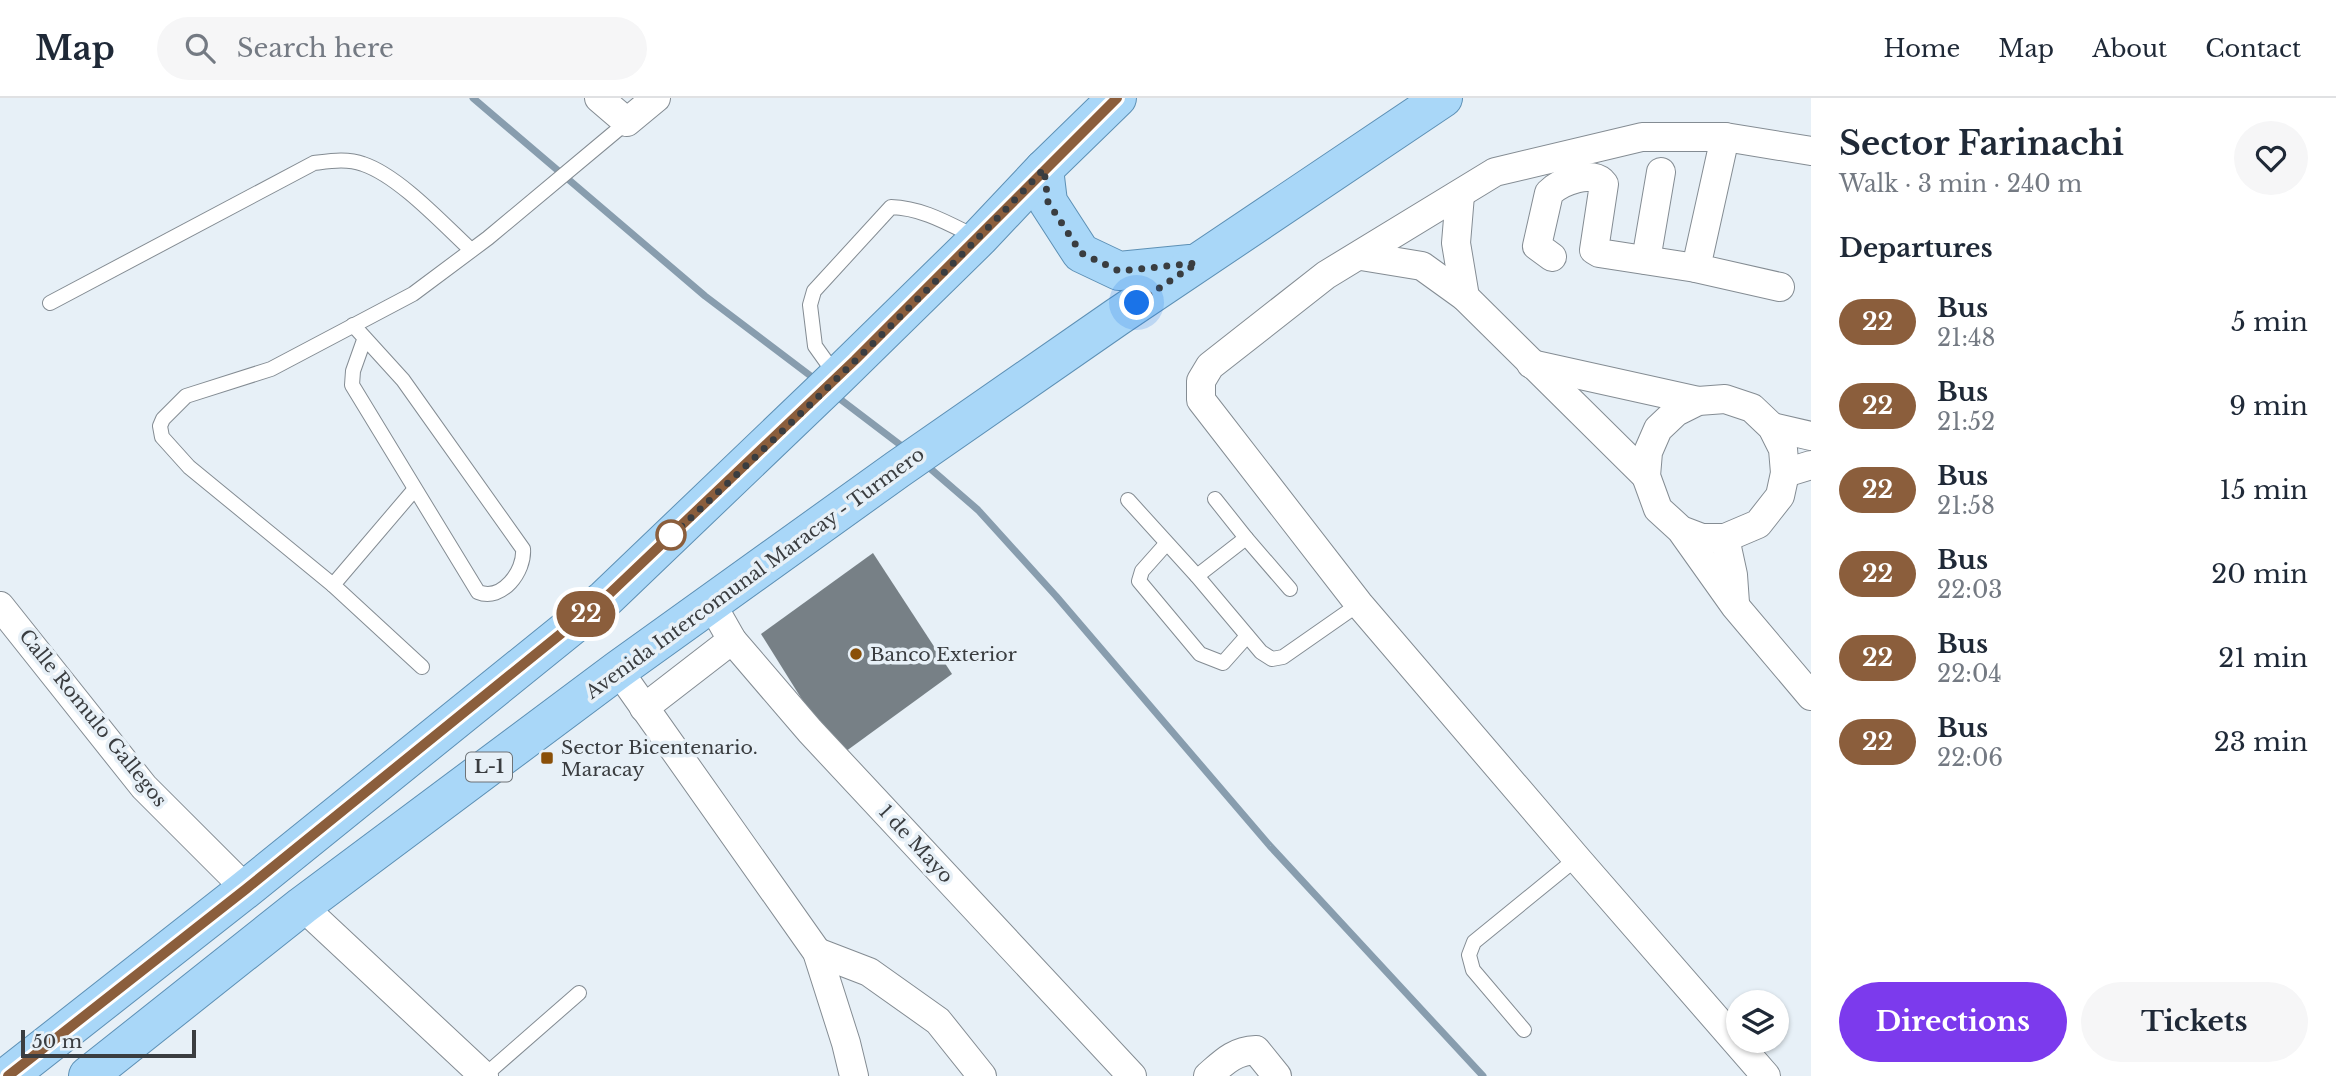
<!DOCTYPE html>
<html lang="en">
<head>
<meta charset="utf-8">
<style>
  :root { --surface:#fff; --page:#f6f6f7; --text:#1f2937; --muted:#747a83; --line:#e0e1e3; --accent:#7c3aed }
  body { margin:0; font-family:"Libre Baskerville",serif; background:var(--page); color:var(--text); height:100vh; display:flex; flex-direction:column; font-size:26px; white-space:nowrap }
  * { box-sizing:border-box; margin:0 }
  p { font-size:23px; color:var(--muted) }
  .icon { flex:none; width:38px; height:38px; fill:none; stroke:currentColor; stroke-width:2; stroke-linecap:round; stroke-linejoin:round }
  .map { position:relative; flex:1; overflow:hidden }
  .sheet { display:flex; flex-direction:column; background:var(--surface); width:525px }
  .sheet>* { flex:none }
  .badge { padding:0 14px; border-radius:23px; font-size:24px; line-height:46px }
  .buttons { position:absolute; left:1726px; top:892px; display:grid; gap:14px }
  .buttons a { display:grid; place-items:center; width:63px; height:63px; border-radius:50%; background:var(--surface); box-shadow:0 2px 5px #0004; font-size:35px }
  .scale { position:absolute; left:21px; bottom:18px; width:175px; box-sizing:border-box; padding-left:7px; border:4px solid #3a3d40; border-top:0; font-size:19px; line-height:24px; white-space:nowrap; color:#3a3d40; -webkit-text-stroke:5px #e7f0f7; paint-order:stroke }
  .you { position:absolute; width:35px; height:35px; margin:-18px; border:5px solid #fff; border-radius:50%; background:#1a73e8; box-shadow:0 0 0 10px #1a73e833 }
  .map>.badge { position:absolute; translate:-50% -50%; box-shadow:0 0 0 4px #fff }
  h2 { padding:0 28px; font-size:26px; line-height:63px }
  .round { display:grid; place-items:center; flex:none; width:74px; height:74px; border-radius:37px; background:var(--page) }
  .overview { display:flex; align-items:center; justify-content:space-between; height:119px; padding:0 28px }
  h1 { font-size:33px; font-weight:700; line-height:52px }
  .action { display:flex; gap:14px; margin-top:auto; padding:14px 28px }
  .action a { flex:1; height:80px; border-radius:42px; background:var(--accent); color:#fff; font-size:28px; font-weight:700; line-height:80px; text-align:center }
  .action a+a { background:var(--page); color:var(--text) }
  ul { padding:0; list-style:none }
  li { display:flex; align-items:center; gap:21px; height:84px; padding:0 28px }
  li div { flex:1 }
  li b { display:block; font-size:26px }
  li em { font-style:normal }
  li .badge { min-width:77px; font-weight:700; text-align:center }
  header { display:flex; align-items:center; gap:42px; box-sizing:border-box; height:98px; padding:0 35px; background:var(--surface); border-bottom:2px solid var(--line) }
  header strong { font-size:33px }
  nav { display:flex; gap:38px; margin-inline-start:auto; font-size:24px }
  .search { width:490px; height:63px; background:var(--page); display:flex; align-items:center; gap:18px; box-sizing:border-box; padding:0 24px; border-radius:38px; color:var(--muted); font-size:26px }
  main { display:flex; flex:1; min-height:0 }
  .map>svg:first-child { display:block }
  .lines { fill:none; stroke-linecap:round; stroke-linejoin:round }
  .stream { stroke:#889dae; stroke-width:7 }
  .building { fill:#778086 }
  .lane-casing { stroke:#848c93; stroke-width:16 }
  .street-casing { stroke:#848c93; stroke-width:30 }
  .primary-casing { stroke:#5d90b5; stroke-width:40 }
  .lane { stroke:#fff; stroke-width:14 }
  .street { stroke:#fff; stroke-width:28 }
  .primary { stroke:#a9d7f8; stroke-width:38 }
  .line-casing { stroke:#fff; stroke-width:16 }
  .line { stroke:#8b5e3c; stroke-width:10 }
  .walk { stroke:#3a3d40; stroke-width:7; stroke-dasharray:0 12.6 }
  .stop-dot { fill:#fff; stroke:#8b5e3c; stroke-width:3.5 }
  .poi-dot { fill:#8a5009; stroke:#e7f0f7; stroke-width:2.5 }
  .labels { text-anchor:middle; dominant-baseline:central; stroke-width:7; stroke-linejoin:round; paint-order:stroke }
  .shield { fill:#e7f0f7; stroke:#6e7377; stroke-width:2 }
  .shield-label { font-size:18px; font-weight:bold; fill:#3a3d40 }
  .street-label { font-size:19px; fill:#3a3d40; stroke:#e7f0f7 }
  .poi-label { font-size:19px; fill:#3a3d40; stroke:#e7f0f7; text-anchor:start }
</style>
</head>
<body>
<header>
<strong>Map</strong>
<div class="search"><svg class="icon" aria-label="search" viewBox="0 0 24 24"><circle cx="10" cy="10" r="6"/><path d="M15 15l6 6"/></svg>Search here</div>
<nav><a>Home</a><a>Map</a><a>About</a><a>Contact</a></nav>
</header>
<main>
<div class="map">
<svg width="1811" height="978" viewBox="0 0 1811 978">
  <rect width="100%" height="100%" fill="#e7f0f7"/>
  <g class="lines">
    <g class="stream">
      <polyline points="473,0 705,198 816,282"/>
      <polyline points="836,298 907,352"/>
      <polyline points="925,366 978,412 1056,498 1270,748 1483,978"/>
    </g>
  </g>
  <polygon class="building" points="873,455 952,576 838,659 761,536"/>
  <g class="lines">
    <defs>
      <g id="lane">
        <path d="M50 205 314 65C330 63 347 60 363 66 399 78 443 126 471 152"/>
        <path d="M353 227 403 282 523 451C525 473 502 504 478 494L352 287 353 273 364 242"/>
        <path d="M835 276 815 248 810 207 814 193 891 109C923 110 949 126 978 140"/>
        <polyline points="414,392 333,487 422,569"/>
        <polyline points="1215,401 1246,440"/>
        <polyline points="1128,402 1197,478 1261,554 1272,561 1283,559 1359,506"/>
        <polyline points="1166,446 1142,473 1139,483 1200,556 1223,565 1247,538"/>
        <polyline points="1197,478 1246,440 1290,491"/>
        <polyline points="333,487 189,369 162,339 160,328 163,321 186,298 271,271 413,196 488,140 627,24"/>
        <polyline points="1524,932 1473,872 1469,857 1474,844 1566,769 1578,762"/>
        <polyline points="484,978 579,895"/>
      </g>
      <g id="street">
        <polyline points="599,0 627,24 656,0"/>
        <polyline points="1725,39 1696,170 1780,189"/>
        <polyline points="1460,97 1456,145 1465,199 1646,378"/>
        <polyline points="1361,158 1422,168 1465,199"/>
        <path d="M1552 159 1537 148 1549 95C1561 83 1593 71 1604 86L1594 152 1599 155 1696 170"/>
        <polyline points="1646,162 1661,74"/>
        <polyline points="1531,266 1698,303"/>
        <polyline points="1772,329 1811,338"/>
        <polyline points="1785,375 1811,367"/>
        <polyline points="1681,432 1702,440 1725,440 1758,426 1780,398 1785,375 1783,351 1772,329 1752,310 1725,301 1698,303 1676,314 1658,331 1648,354 1646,378 1658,411 1681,432 1735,508 1811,598"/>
        <polyline points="1725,440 1733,477 1735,505"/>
        <polyline points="711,505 732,542 810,633 1132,978"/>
        <polyline points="0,508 144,689 246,791"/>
        <polyline points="618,572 817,854 846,945 854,978"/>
        <polyline points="644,610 732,542"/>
        <polyline points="302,808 484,978"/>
        <polyline points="817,854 869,874 938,923 982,978"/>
        <path d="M1208 978C1224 964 1234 953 1256 952L1277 978"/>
        <polyline points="1766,978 1578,762 1359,506 1201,302 1201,283 1210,268 1326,177 1495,74 1642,39 1725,39 1811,53"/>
      </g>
      <g id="primary">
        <polyline points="1044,71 1048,104 1081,155 1119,173 1190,166"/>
        <polyline points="8,978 246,791 605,501 837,279 979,140 1044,71 1117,0"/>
        <polyline points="88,978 302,808 618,572 898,371 1117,219 1443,0"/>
      </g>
    </defs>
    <use href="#lane" class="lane-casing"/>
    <use href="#street" class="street-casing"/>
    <use href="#primary" class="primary-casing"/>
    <use href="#lane" class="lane"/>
    <use href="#street" class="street"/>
    <use href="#primary" class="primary"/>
  </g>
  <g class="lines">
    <defs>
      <polyline id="line" points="8,978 246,791 605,500 855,262 1117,0"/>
    </defs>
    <use href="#line" class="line-casing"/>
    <use href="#line" class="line"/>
    <path class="walk" d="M671 437 663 446C793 324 922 201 1044 71L1048 104 1081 155 1119 173 1197 165 1137 205"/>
  </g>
  <circle class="stop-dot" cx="671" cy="437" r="14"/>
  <g class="poi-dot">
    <circle cx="856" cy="556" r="7"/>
    <rect x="540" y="653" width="14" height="14" rx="3.5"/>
  </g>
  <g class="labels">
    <rect class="shield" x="466" y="654.5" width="46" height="29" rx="5"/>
    <g class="shield-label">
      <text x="489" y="669">L-1</text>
    </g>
    <g class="street-label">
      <text transform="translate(755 475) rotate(-36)">Avenida Intercomunal Maracay - Turmero</text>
      <text transform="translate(93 620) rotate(51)">Calle Romulo Gallegos</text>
      <text transform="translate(916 746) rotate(47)">1 de Mayo</text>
    </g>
    <g class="poi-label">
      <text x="870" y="556">Banco Exterior</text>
      <text x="561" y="649">Sector Bicentenario.<tspan x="561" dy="22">Maracay</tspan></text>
    </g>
  </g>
</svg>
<div class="buttons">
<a><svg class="icon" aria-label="layers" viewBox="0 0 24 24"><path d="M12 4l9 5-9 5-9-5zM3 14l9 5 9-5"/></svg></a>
</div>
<div class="scale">50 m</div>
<div class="you" style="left:1137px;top:205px"></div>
<b class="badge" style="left:586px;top:516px;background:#8b5e3c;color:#fff">22</b>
</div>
<section class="sheet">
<div class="overview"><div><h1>Sector Farinachi</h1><p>Walk · 3 min · 240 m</p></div><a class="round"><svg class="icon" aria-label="heart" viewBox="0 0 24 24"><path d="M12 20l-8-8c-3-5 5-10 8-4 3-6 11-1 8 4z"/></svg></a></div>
<h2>Departures</h2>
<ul>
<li><span class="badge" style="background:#8b5e3c;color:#fff">22</span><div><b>Bus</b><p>21:48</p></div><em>5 min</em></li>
<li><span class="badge" style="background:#8b5e3c;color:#fff">22</span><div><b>Bus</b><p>21:52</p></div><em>9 min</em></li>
<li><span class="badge" style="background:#8b5e3c;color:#fff">22</span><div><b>Bus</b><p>21:58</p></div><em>15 min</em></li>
<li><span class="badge" style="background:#8b5e3c;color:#fff">22</span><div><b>Bus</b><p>22:03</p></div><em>20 min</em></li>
<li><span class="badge" style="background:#8b5e3c;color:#fff">22</span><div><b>Bus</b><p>22:04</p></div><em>21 min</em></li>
<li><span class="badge" style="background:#8b5e3c;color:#fff">22</span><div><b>Bus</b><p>22:06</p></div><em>23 min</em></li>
</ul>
<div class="action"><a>Directions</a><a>Tickets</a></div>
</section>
</main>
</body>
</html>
